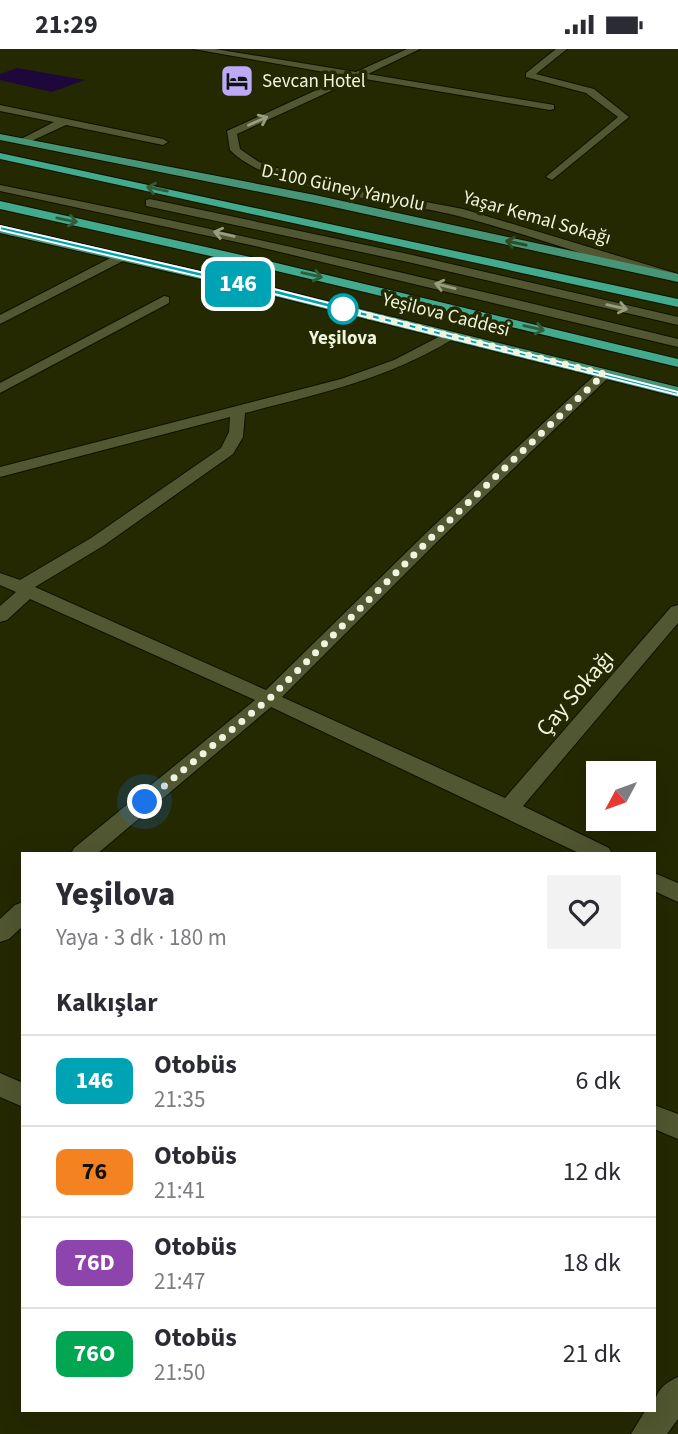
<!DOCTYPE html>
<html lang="tr">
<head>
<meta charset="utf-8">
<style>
  :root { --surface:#fff; --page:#f2f2f3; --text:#2b2b33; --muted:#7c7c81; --line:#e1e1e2 }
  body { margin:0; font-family:"Source Sans 3",sans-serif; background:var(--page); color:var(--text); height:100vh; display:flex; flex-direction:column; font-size:26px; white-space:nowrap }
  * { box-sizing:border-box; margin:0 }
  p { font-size:23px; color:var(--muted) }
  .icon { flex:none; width:38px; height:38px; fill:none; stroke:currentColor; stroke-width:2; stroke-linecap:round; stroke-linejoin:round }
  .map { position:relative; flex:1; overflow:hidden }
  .panel { position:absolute; left:21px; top:803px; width:635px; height:560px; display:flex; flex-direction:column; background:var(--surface); border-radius:0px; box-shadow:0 7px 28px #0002 }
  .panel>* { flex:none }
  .badge { padding:0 14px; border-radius:10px; font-size:24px; line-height:46px }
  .needle { width:46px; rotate:229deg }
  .buttons { position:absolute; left:586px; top:712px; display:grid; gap:14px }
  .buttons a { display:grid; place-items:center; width:70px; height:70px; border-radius:0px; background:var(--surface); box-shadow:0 7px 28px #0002; font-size:35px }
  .you { position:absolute; width:35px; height:35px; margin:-18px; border:5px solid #fff; border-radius:50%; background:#1a73e8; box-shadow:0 0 0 10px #1a73e833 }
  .map>.badge { position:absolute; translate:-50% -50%; box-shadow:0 0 0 4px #fff }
  h2 { padding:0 35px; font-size:26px; line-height:63px }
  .round { display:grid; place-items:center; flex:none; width:74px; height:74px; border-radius:0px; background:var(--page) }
  .summary { display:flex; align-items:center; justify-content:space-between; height:119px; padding:0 35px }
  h1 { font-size:33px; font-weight:800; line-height:52px }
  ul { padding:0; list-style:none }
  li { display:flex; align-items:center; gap:21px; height:91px; padding:0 35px; border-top:2px solid var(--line) }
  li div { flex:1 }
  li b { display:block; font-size:26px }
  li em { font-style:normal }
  li .badge { min-width:77px; font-weight:700; text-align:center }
  .status { display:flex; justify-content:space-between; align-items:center; height:49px; padding:0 35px; background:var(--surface); direction:ltr }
  .status svg { height:19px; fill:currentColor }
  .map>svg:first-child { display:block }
  .water { fill:#1d073b }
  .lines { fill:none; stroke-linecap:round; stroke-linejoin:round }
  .service-casing { stroke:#0e1100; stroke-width:2 }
  .minor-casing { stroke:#0e1100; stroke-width:2 }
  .tertiary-casing { stroke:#0e1100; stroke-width:2 }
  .primary-casing { stroke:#0e1100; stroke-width:2 }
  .trunk-casing { stroke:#0e1100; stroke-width:2 }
  .service { fill:#515730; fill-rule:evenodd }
  .minor { fill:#515730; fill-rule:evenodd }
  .tertiary { fill:#515730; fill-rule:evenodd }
  .primary { fill:#469576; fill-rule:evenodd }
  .trunk { fill:#42aa8d; fill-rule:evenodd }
  .oneway { stroke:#989e7e }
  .oneway2 { stroke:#315d3a }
  .oneway3 { stroke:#2f4925 }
  .line { fill:#00a3b4; stroke:#fff; stroke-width:2 }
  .walk { stroke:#eff4de; stroke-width:7; stroke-dasharray:0 12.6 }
  .stop-dot { fill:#fff; stroke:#00a3b4; stroke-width:3.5 }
  .labels { text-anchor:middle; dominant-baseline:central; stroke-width:7; stroke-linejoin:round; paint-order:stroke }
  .far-poi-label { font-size:19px; fill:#eff4de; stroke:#252902; text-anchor:start }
  .far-street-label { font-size:19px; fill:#eff4de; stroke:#252902 }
  .far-stop-label { font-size:19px; font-weight:bold; fill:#eff4de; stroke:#252902 }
  .street-label { font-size:23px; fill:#eff4de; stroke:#252902 }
</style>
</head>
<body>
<div class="status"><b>21:29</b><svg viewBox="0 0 49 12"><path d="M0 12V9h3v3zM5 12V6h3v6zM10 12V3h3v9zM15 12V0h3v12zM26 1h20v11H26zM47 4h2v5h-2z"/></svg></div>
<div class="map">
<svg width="678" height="1385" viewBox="0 0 678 1385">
  <rect width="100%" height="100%" fill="#252902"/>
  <polygon class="water" points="17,19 85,31 52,43 0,31 0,25"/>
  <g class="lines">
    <defs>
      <g id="service">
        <polygon points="556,0 567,0 536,25 594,40 629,68 552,131 546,128 548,126 618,68 586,44 526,28 526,24"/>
        <polygon points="0,56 163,90 168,93 163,96 66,76 25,95 21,94 21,90 54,73 0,62"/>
        <path d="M0 136C227 181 453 235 678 290V298L255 197 0 142Z"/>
        <polygon points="150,150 408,205 678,268 678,276 408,213 146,157 146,151"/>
      </g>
      <g id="minor">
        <path d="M193 0H215L356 23 407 0H420L368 25 554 56V60L550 61 359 29 237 85 240 100 259 113 316 132 463 160 678 225V233C604 214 532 186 458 167 399 151 271 144 230 101L227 82 347 27Z"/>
        <polygon points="120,204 126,208 125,211 0,275 0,266"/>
        <polygon points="164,247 169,248 169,254 0,344 0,334"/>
        <path d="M448 283 455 287 453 290C388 330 318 345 245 364L243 388 233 405 103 497 35 538 266 641 427 483 599 322H609L611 325 609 328 439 491 282 648 505 749 671 558 678 556V574L523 757 609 799 612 805H581L271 658 97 805H71L74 799 255 651 30 550 7 571 0 573V557L16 543 0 536V524L20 531 91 489 221 399 229 383 230 368 0 428V418L341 330 394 311Z"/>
        <polygon points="654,824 678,834 678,853 654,842"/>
        <polygon points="23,853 23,877 9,890 0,893 0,870 15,856"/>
        <polygon points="0,1024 23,1034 23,1058 0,1048"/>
        <polygon points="654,1056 678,1065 678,1090 654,1080"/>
      </g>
      <path id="tertiary" d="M678 1328V1370L667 1385H631L645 1362H654C654 1344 662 1335 678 1328Z"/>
      <g id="primary">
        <polygon points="0,85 315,146 678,225 678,233 315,154 0,91"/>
        <polygon points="0,176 274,239 678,338 678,348 274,247 0,184"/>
      </g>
      <g id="trunk">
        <polygon points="0,104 678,250 678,258 0,110"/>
        <polygon points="0,152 264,211 678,310 678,318 264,219 0,160"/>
      </g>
    </defs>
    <use href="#service" class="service-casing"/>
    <use href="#minor" class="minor-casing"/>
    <use href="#tertiary" class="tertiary-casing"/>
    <use href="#primary" class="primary-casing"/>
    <use href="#trunk" class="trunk-casing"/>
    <use href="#service" class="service"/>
    <use href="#minor" class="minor"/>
    <use href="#tertiary" class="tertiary"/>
    <use href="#primary" class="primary"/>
    <use href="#trunk" class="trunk"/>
  </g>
  <defs><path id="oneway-shaft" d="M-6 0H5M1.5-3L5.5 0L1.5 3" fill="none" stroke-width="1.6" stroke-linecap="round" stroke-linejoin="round" transform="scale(1.75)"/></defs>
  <g class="oneway">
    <use href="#oneway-shaft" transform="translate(258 72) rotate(-24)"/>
    <use href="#oneway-shaft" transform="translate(224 185) rotate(-167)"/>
    <use href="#oneway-shaft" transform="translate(445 237) rotate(-166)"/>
    <use href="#oneway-shaft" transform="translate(617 258) rotate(13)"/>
  </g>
  <g class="oneway2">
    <use href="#oneway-shaft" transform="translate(157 140) rotate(-168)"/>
    <use href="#oneway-shaft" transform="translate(67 171) rotate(12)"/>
    <use href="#oneway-shaft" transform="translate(312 226) rotate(13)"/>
    <use href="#oneway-shaft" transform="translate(534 279) rotate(13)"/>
  </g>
  <use class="oneway3" href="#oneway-shaft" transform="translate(516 194) rotate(-168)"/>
  <polygon class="line" points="0,177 274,240 678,343 678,346 274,245 0,181"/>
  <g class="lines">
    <polyline class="walk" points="145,753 270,649 433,487 604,325 343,260"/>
  </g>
  <defs>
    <symbol id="hotel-square" viewBox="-11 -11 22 22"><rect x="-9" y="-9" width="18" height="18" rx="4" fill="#bda9f5" stroke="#252902"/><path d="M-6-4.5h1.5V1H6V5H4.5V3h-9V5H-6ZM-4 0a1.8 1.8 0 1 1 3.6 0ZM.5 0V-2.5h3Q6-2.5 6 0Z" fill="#111"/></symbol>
  </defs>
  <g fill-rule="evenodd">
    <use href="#hotel-square" x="218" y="13" width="38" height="38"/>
  </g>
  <circle class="stop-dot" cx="343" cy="260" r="14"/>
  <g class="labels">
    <g class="far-poi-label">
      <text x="262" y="32">Sevcan Hotel</text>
    </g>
    <g class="far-street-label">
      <text transform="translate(343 139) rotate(12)">D-100 Güney Yanyolu</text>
      <text transform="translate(537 169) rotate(16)">Yaşar Kemal Sokağı</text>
      <text transform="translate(446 266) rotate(14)">Yeşilova Caddesi</text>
    </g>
    <g class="far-stop-label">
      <text x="343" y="289">Yeşilova</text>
    </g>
    <g class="street-label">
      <text transform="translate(575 644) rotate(-49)">Çay Sokağı</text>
    </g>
  </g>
</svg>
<div class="buttons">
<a><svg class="needle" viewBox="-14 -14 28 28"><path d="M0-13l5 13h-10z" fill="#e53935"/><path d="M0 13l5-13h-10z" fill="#7c7c81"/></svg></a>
</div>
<div class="you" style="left:145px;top:753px"></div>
<b class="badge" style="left:238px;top:235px;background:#00a3b4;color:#fff">146</b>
<section class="panel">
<div class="summary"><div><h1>Yeşilova</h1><p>Yaya · 3 dk · 180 m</p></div><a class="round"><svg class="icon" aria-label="heart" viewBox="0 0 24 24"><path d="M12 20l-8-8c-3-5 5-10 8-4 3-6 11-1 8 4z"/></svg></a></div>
<h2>Kalkışlar</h2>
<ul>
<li><span class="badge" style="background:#00a3b4;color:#fff">146</span><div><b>Otobüs</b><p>21:35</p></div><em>6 dk</em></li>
<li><span class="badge" style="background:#f58220;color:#111">76</span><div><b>Otobüs</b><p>21:41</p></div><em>12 dk</em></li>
<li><span class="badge" style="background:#8e44ad;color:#fff">76D</span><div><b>Otobüs</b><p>21:47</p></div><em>18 dk</em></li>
<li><span class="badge" style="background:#00a651;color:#fff">76O</span><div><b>Otobüs</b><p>21:50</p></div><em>21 dk</em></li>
</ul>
</section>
</div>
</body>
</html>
